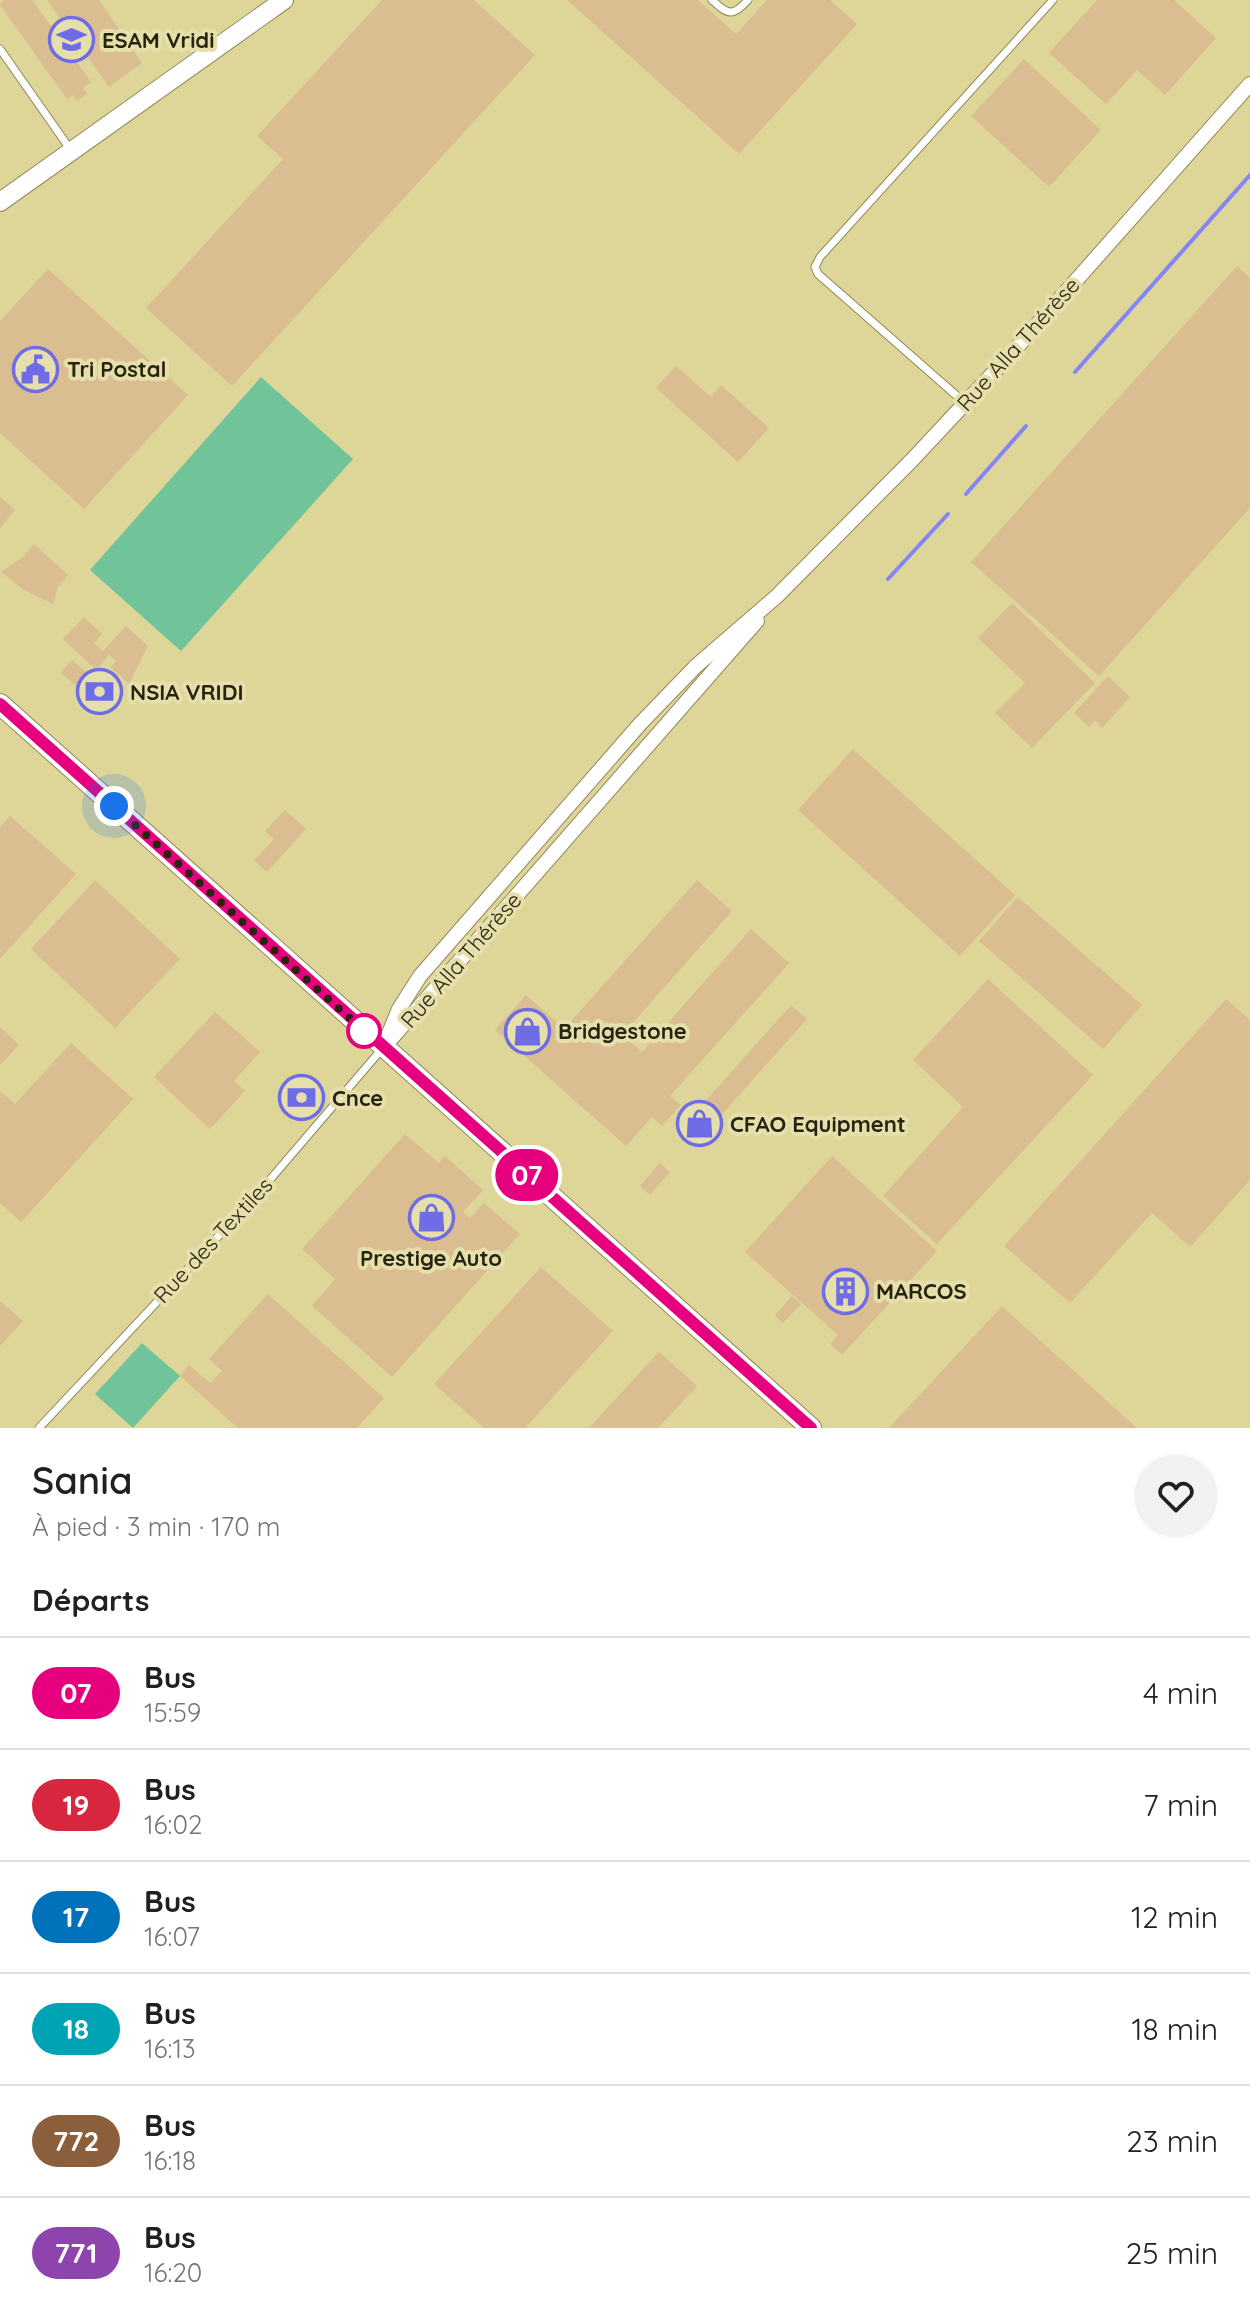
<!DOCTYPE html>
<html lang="fr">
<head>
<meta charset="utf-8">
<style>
  :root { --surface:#fff; --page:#f2f2f2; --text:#202124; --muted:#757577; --line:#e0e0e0 }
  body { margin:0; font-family:Quicksand,sans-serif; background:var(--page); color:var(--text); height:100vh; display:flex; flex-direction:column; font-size:30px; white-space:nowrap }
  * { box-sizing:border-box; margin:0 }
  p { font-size:26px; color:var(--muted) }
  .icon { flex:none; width:44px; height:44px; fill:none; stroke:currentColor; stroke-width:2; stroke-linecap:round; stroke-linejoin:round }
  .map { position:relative; height:1428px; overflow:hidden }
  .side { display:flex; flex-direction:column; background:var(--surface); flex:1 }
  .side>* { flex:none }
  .badge { padding:0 16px; border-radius:26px; font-size:28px; line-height:52px }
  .you { position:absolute; width:40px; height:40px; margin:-20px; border:6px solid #fff; border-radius:50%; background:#1a73e8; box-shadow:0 0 0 12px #1a73e833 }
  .map>.badge { position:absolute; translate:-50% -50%; box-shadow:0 0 0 4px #fff }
  h2 { padding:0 32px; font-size:30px; line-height:72px }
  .round { display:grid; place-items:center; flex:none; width:84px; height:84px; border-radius:42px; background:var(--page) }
  .summary { display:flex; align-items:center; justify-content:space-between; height:136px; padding:0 32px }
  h1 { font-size:38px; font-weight:600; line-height:60px }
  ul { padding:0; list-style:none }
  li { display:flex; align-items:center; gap:24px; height:112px; padding:0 32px; border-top:2px solid var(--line) }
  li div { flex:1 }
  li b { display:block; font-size:30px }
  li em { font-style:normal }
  li .badge { min-width:88px; font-weight:700; text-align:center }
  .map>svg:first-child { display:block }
  .built { fill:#ded599 }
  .green { fill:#71c499 }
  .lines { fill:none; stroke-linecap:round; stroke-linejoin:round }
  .stream { stroke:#8386f4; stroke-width:4 }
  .building { fill:#dabe91 }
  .service-casing { stroke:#908858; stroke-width:9 }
  .minor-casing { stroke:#908858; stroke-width:16 }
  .tertiary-casing { stroke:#908858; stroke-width:20 }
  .secondary-casing { stroke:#908858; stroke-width:22 }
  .service { stroke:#fff; stroke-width:7 }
  .minor { stroke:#fff; stroke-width:14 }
  .tertiary { stroke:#fff; stroke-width:18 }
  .secondary { stroke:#fff; stroke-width:20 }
  .line-casing { stroke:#fff; stroke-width:18 }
  .line { stroke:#e6007e; stroke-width:12 }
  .walk { stroke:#26230f; stroke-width:8; stroke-dasharray:0 14.4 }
  .stop-dot { fill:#fff; stroke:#e6007e; stroke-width:4 }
  .labels { text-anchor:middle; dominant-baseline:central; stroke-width:8; stroke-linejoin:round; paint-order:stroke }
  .poi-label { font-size:22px; font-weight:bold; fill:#26230f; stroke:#e7dfab; text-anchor:start }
  .street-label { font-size:22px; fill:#26230f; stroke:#e7dfab }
</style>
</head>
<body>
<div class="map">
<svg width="1250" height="1428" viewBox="0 0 1250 1428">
  <rect width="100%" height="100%" fill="#e7dfab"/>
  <rect class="built" x="0" y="0" width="1250" height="1428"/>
  <g class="green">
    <polygon points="261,377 353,459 181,651 90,570"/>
    <polygon points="142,1343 180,1376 133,1428 95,1394"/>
  </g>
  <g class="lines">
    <g class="stream">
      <polyline points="1075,372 1250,175"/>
      <polyline points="966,494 1026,426"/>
      <polyline points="888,579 948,514"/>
    </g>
  </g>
  <g class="building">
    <polygon points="3,0 32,0 91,82 83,88 87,94 77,101 73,95 67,99 0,5"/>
    <polygon points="47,0 99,0 142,63 109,87"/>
    <polygon points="382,0 474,0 535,55 232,386 146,308 283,159 257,136"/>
    <polygon points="567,0 698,0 736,34 767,0 830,0 857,24 739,154"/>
    <polygon points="1097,0 1174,0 1216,38 1165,95 1137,70 1106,104 1049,53"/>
    <polygon points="1024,59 1101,130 1049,187 971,116"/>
    <polygon points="1237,266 1250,278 1250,508 1099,676 971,562"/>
    <polygon points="48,269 188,395 84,509 0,433 0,321"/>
    <polygon points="676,366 711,397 721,385 769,428 738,462 656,388"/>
    <polygon points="0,497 15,510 0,528"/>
    <polygon points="34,544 68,575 58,587 53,604 24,590 1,572 22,558"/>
    <polygon points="1012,603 1095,683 1032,748 995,713 1025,683 978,638"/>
    <polygon points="84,617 102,634 94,643 103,651 126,626 148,646 129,684 110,667 116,661 109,655 96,670 63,639"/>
    <polygon points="72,660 96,681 85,693 61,673"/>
    <polygon points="1108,676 1130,697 1102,728 1095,720 1089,727 1074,713"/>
    <polygon points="853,749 1015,895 960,956 798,810"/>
    <polygon points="285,810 306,829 267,872 254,860 274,839 265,831"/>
    <polygon points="10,816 76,874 0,959 0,827"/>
    <polygon points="95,880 180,959 115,1028 31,949"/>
    <polygon points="697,880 732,911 622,1035 642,1052 751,929 789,963 670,1096 681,1105 662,1126 652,1117 626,1146 495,1030 526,995 564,1029"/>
    <polygon points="1018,897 1142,1005 1103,1049 979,941"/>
    <polygon points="988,979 1093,1075 937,1244 883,1196 963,1107 913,1060"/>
    <polygon points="1226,999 1250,1020 1250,1180 1190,1247 1152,1213 1070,1303 1004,1246"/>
    <polygon points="791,1005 807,1019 698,1141 682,1127"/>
    <polygon points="215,1012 260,1052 234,1081 245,1091 210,1129 154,1077"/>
    <polygon points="0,1027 19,1045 0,1065"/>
    <polygon points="71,1043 133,1099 21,1222 0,1203 0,1091 15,1104"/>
    <polygon points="405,1134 439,1163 445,1156 483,1190 463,1212 470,1218 484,1203 520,1234 392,1377 312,1306 335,1279 302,1249"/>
    <polygon points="832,1156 937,1251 842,1355 830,1344 838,1335 745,1252"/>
    <polygon points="660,1163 670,1172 650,1195 640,1186"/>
    <polygon points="541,1267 613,1331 525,1428 484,1428 434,1384"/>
    <polygon points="268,1294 384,1398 357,1428 238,1428 180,1376 189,1365 210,1383 222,1371 209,1359"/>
    <polygon points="792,1296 801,1304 783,1323 775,1315"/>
    <polygon points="0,1301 23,1321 0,1346"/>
    <polygon points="1002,1306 1137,1428 889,1428"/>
    <polygon points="659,1352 697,1386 658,1428 589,1428"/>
  </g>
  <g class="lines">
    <defs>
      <g id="service">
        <path d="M712 0C728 15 733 17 748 0"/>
        <polyline points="0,49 70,149"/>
        <polyline points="965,403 818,274 815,267 820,257 1053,0"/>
        <polyline points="39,1428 256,1196 381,1050"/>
      </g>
      <g id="minor">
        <polyline points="391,1039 757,621"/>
        <polyline points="383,1048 399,1009 420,976 640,724 696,666 777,596 913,459 1010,355 1250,84"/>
      </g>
      <polyline id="tertiary" points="0,202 284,0"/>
      <polyline id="secondary" points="0,704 811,1428"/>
    </defs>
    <use href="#service" class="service-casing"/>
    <use href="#minor" class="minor-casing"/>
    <use href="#tertiary" class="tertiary-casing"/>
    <use href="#secondary" class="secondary-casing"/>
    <use href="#service" class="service"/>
    <use href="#minor" class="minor"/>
    <use href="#tertiary" class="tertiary"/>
    <use href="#secondary" class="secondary"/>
  </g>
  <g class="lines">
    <defs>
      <polyline id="line" points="0,704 811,1428"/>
    </defs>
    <use href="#line" class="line-casing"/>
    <use href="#line" class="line"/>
    <polyline class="walk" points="114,806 367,1034 364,1031"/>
  </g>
  <defs>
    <symbol id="school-ring" viewBox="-11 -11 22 22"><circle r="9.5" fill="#e7dfab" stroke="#6e6ce6" stroke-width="1.5"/><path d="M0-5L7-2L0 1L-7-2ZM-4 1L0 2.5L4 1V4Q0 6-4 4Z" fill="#6e6ce6"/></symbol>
    <symbol id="civic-ring" viewBox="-11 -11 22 22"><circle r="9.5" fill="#e7dfab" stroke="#6e6ce6" stroke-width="1.5"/><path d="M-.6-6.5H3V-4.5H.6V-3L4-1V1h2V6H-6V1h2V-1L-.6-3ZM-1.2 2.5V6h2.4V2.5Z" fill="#6e6ce6"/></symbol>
    <symbol id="bank-ring" viewBox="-11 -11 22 22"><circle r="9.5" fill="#e7dfab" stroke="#6e6ce6" stroke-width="1.5"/><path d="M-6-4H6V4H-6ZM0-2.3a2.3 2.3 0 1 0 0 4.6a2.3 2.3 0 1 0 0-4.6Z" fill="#6e6ce6"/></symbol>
    <symbol id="shop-ring" viewBox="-11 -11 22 22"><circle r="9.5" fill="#e7dfab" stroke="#6e6ce6" stroke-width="1.5"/><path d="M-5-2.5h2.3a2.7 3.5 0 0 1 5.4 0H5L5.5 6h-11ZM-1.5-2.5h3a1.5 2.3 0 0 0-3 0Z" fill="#6e6ce6"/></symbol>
    <symbol id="building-ring" viewBox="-11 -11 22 22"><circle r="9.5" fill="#e7dfab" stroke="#6e6ce6" stroke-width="1.5"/><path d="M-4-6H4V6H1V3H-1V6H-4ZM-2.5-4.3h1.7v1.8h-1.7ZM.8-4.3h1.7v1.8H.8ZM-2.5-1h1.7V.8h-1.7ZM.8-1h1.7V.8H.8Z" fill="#6e6ce6"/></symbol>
  </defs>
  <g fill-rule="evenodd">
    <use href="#school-ring" x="46" y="14" width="51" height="51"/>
    <use href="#civic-ring" x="10" y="344" width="51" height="51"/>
    <use href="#bank-ring" x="74" y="666" width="51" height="51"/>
    <use href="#shop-ring" x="502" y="1006" width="51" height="51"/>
    <use href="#bank-ring" x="276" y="1072" width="51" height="51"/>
    <use href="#shop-ring" x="674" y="1098" width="51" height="51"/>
    <use href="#shop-ring" x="406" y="1192" width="51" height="51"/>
    <use href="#building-ring" x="820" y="1266" width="51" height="51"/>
  </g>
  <circle class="stop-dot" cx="364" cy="1031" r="16"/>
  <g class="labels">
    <g class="poi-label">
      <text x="102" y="40">ESAM Vridi</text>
      <text x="67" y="369">Tri Postal</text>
      <text x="130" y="692">NSIA VRIDI</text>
      <text x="558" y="1031">Bridgestone</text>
      <text x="332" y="1098">Cnce</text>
      <text x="730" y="1124">CFAO Equipment</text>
      <text x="431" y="1258" text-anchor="middle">Prestige Auto</text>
      <text x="876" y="1291">MARCOS</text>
    </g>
    <g class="street-label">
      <text transform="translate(1018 344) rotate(-48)">Rue Alla Thérèse</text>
      <text transform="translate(461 960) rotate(-49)">Rue Alla Thérèse</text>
      <text transform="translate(213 1240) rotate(-47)">Rue des Textiles</text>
    </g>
  </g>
</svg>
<div class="you" style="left:114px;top:806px"></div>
<b class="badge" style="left:527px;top:1175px;background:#e6007e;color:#fff">07</b>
</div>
<section class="side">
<div class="summary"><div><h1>Sania</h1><p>À pied · 3 min · 170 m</p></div><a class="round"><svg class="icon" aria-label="heart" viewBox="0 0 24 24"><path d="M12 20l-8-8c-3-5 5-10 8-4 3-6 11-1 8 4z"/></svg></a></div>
<h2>Départs</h2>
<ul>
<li><span class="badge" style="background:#e6007e;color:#fff">07</span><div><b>Bus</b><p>15:59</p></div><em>4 min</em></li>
<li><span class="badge" style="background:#d7263d;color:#fff">19</span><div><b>Bus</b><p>16:02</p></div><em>7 min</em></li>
<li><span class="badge" style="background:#0072bc;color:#fff">17</span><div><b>Bus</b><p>16:07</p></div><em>12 min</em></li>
<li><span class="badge" style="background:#00a3b4;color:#fff">18</span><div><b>Bus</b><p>16:13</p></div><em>18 min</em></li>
<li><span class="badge" style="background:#8b5e3c;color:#fff">772</span><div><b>Bus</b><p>16:18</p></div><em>23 min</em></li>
<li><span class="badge" style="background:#8e44ad;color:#fff">771</span><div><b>Bus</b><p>16:20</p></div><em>25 min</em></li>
</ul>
</section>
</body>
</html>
